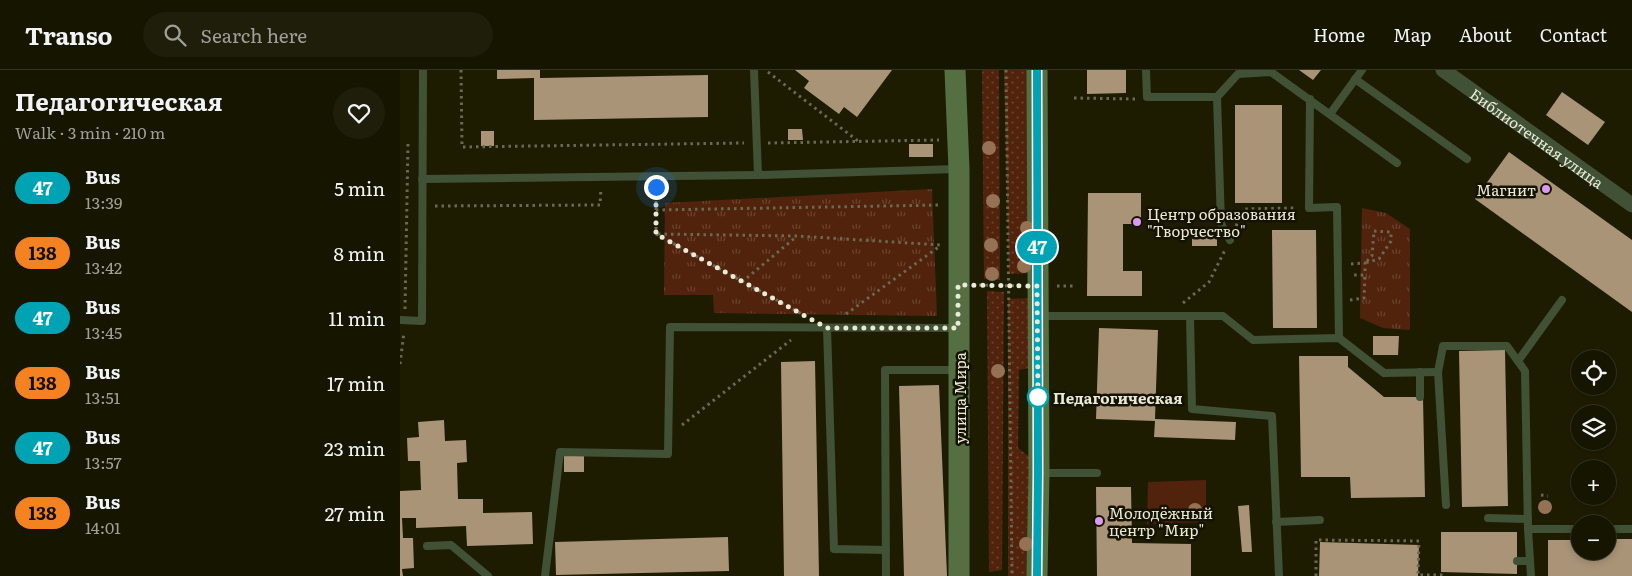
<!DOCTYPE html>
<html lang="en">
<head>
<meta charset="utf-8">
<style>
  :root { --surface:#161500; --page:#1f1e0a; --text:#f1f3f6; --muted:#9e9f99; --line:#353422 }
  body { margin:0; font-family:Literata,serif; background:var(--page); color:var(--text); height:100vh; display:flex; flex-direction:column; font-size:19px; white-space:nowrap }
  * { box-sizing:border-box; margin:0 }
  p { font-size:16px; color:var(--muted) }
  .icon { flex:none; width:28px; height:28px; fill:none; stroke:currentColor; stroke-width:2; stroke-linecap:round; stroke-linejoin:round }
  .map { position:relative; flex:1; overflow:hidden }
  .side { display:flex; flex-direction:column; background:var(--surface); width:400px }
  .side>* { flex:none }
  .badge { padding:0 10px; border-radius:16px; font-size:18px; line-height:32px }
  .buttons { position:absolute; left:1171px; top:280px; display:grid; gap:10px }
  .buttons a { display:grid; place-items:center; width:45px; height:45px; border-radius:50%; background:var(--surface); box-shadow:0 2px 8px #0003,0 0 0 1px var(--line); font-size:25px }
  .you { position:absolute; width:25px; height:25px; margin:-12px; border:4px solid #fff; border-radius:50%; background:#1a73e8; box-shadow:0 0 0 8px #1a73e833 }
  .map>.badge { position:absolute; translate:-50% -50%; box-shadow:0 0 0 2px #fff }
  .round { display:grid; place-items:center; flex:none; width:52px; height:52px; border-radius:26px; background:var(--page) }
  .head { display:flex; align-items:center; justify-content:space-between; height:85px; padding:0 15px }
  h1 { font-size:24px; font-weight:700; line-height:38px }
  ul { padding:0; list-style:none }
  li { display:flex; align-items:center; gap:15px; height:65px; padding:0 15px }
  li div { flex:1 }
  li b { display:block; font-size:19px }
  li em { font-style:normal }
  li .badge { min-width:55px; font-weight:700; text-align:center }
  header { display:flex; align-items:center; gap:30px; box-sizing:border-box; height:70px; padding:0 25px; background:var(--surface); border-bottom:1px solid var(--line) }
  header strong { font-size:24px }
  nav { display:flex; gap:28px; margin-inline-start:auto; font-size:18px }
  .search { width:350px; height:45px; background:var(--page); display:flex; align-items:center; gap:12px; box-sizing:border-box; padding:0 18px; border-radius:28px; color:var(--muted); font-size:19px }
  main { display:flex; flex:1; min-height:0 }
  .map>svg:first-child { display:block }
  .grass { fill:url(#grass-dots) }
  .park { fill:url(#park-tufts) }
  .garden { fill:#51230c }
  .building { fill:#a99478 }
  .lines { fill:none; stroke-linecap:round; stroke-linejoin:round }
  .path { stroke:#6b6951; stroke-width:3; stroke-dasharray:2.5 4; stroke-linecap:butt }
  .lane { stroke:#405135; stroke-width:8 }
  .street { stroke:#405135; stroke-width:15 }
  .secondary { stroke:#547043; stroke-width:21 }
  .tree { fill:#967255 }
  .line-casing { stroke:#fff; stroke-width:11 }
  .line { stroke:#00a3b4; stroke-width:8 }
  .walk { stroke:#ebead9; stroke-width:5; stroke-dasharray:0 9 }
  .poi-dot { fill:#db99f5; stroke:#151200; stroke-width:2 }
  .stop-dot { fill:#fff; stroke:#00a3b4; stroke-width:2.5 }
  .labels { text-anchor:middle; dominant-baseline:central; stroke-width:5; stroke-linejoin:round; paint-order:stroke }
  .street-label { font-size:15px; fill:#ebead9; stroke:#151200 }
  .poi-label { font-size:15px; fill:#ebead9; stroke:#151200; text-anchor:start }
  .stop-label { font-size:15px; font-weight:bold; fill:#ebead9; stroke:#151200; text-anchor:start }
</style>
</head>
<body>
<header>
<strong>Transo</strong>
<div class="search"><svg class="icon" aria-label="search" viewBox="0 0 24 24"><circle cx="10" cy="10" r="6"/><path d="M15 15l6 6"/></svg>Search here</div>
<nav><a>Home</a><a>Map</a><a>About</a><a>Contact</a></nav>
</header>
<main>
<section class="side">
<div class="head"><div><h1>Педагогическая</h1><p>Walk · 3 min · 210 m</p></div><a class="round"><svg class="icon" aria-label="heart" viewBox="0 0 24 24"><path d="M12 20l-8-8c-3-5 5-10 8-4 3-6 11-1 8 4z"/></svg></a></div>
<ul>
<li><span class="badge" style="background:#00a3b4;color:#fff">47</span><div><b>Bus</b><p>13:39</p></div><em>5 min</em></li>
<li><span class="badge" style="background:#f58220;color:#111">138</span><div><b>Bus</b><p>13:42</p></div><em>8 min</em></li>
<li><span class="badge" style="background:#00a3b4;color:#fff">47</span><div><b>Bus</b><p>13:45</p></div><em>11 min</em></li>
<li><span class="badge" style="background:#f58220;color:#111">138</span><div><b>Bus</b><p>13:51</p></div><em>17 min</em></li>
<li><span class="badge" style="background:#00a3b4;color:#fff">47</span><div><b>Bus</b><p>13:57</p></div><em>23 min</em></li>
<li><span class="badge" style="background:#f58220;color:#111">138</span><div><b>Bus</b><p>14:01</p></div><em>27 min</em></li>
</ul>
</section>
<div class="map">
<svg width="1232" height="506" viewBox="0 0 1232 506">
  <defs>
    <pattern id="grass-dots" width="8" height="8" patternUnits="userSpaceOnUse" patternTransform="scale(1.25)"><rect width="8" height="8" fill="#51230c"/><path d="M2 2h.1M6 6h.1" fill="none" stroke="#6a432f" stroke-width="1.8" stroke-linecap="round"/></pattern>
    <pattern id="park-tufts" width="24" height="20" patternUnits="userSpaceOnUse" patternTransform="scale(1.25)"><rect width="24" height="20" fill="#51230c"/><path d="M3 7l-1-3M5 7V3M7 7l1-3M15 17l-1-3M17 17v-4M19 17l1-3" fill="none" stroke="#6a432f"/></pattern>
  </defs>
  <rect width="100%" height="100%" fill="#1e1c00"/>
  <g class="grass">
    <polygon points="582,0 599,0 600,210 584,209"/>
    <polygon points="604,0 630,0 632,203 609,204"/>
    <polygon points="587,221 604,222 602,500 589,502"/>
    <polygon points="631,228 630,298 619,300 618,378 632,389 632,506 608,506 608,229"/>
  </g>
  <g class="park">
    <polygon points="532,119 537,246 314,243 313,225 264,225 265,133"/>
    <polygon points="962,138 986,143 1010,159 1010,260 983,258 960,248"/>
  </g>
  <polygon class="garden" points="806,410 806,452 747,454 748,412"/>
  <g class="building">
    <polygon points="97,0 140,0 140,8 308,5 308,47 134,50 134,8 97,9"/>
    <polygon points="395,0 492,0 457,47 444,37 439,44 404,18 409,11"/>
    <polygon points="687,0 726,0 726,23 687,24"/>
    <polygon points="899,0 921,0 913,10"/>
    <polygon points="1162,22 1205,52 1188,75 1146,45"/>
    <rect x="835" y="35" width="47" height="98"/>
    <polygon points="388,59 402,59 403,70 388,70"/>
    <rect x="81" y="61" width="13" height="15"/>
    <rect x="509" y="74" width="24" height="13"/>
    <polygon points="1109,82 1232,170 1232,242 1075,129"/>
    <polygon points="688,123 741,123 741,154 723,154 723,201 742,201 742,226 687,226"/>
    <polygon points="872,160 916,160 917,258 873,258"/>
    <rect x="792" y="163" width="25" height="13"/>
    <polygon points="699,258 758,260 755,349 836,352 835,370 754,367 755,351 696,349"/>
    <polygon points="973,266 999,266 998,285 973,285"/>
    <polygon points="1105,280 1108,436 1062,437 1059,281"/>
    <polygon points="899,286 948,286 948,297 984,327 1023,327 1025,427 951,428 950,407 901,407"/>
    <polygon points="415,291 419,506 384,506 381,292"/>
    <polygon points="539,315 547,506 504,506 499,316"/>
    <polygon points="44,350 45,371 66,370 67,392 57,393 58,429 83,429 83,443 132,442 133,474 67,476 66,456 16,458 16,448 2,448 3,468 13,468 14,498 2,499 3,506 0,506 0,421 21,420 20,391 8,391 7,368 19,367 18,352"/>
    <rect x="164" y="386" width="20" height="16"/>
    <polygon points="696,417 731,417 732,473 791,474 791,506 697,506"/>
    <polygon points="849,435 852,482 842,482 838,436"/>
    <polygon points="1041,462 1117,462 1117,504 1041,502"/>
    <polygon points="328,467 329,501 156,505 155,472"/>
    <polygon points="1208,469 1232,469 1232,506 1148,506 1148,470 1180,470 1180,481 1208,481"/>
    <polygon points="920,472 1019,475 1018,506 919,506"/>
  </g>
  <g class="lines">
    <g class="path">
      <polyline points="61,0 62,77 344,73"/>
      <polyline points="606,0 612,506"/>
      <polyline points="368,2 458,71"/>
      <polyline points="674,28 736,29"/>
      <polyline points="368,73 539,70"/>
      <polyline points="256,118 256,164"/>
      <polyline points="35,136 200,135 201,118"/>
      <polyline points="256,140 540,135"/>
      <polyline points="836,156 845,139 896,138"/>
      <polygon points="974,161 991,162 991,171 979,189 965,193 972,186"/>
      <polyline points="256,164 402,244"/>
      <polyline points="258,164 397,166 541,175"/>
      <polyline points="951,194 965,193 965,205"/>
      <polyline points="342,212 396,167"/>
      <polyline points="579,215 620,216"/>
      <polyline points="657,216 676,216"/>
      <polyline points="950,230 964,228 965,205 951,205"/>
      <polyline points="783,233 809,212 825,180"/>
      <polyline points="5,239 8,73"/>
      <polyline points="446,244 540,176"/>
      <polyline points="0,294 4,262"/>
      <polyline points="282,355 391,270"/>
      <polyline points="1141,425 1148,426"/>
      <polyline points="916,506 916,470 1019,471 1018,505 1045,505"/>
    </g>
    <g class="lane">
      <polyline points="354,0 358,105"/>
      <polyline points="746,0 747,27 817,27 838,4 871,2 997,93"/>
      <polyline points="955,9 1067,89"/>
      <polyline points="817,27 821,154 830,170"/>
      <polyline points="910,29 909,138 937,137 939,268"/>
      <polyline points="930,44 962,0"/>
      <polyline points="22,109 358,105 557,99"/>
      <polyline points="641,246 823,246 853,270 939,268 984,303 1038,302"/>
      <polyline points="790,246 792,339 872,346 879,506"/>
      <path d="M0 250 22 251C23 167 22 84 23 0"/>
      <polyline points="427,258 434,479 486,480"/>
      <polyline points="1118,291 1162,230"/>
      <polyline points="1020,302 1020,327"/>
      <polyline points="641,403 697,403"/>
      <polyline points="1046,435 1038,302 1043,276 1107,276 1125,301 1128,459 1180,459"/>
      <polyline points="1088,448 1128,449"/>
      <polyline points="876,452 920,450"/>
      <polyline points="1128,459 1131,506"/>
      <polyline points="1208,459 1232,459"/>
      <polyline points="27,476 51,475 88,506"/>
      <polyline points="1117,491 1130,491"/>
      <polyline points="145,506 160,382 268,384 270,257 557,258"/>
      <polyline points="486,506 485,300 557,300"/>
    </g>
    <path class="street" id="s1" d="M1043 0 1232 135"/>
    <g class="secondary">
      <polyline points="555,0 559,99 559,506"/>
      <polyline points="637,506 639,403 637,0"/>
    </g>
  </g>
  <g class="tree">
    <circle cx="589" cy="78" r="7"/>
    <circle cx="593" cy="131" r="7"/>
    <circle cx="627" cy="158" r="7"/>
    <circle cx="591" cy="175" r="7"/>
    <circle cx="624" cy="196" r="7"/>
    <circle cx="592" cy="204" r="7"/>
    <circle cx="598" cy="301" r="7"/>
    <circle cx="1145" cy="437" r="7"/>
    <circle cx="795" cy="440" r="7"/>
    <circle cx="626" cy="474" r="7"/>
  </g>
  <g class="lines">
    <defs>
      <polyline id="line" points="637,506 638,403 637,0"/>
    </defs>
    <use href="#line" class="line-casing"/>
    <use href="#line" class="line"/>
    <polyline class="walk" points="256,117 256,164 427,258 558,258 558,215 637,216 638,327"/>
  </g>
  <g class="poi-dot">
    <circle cx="1146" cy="119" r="5"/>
    <circle cx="737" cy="152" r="5"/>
    <circle cx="699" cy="451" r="5"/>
  </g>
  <circle class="stop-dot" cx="638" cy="327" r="10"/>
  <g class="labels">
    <g class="street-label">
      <text stroke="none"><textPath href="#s1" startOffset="116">Библиотечная улица</textPath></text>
      <text transform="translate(559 328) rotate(-90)">улица Мира</text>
    </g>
    <g class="poi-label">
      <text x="1136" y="119" text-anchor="end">Магнит</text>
      <text x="747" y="143">Центр образования<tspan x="747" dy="17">"Творчество"</tspan></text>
      <text x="709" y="442">Молодёжный<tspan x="709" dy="17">центр "Мир"</tspan></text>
    </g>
    <g class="stop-label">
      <text x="653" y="327">Педагогическая</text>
    </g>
  </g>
</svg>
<div class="buttons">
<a><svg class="icon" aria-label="locate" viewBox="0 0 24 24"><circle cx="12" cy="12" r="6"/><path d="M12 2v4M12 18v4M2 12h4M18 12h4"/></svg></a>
<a><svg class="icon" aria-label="layers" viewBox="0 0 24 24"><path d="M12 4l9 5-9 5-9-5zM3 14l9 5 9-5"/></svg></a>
<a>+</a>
<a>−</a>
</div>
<div class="you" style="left:256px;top:117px"></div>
<b class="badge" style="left:637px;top:177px;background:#00a3b4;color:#fff">47</b>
</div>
</main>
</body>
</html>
